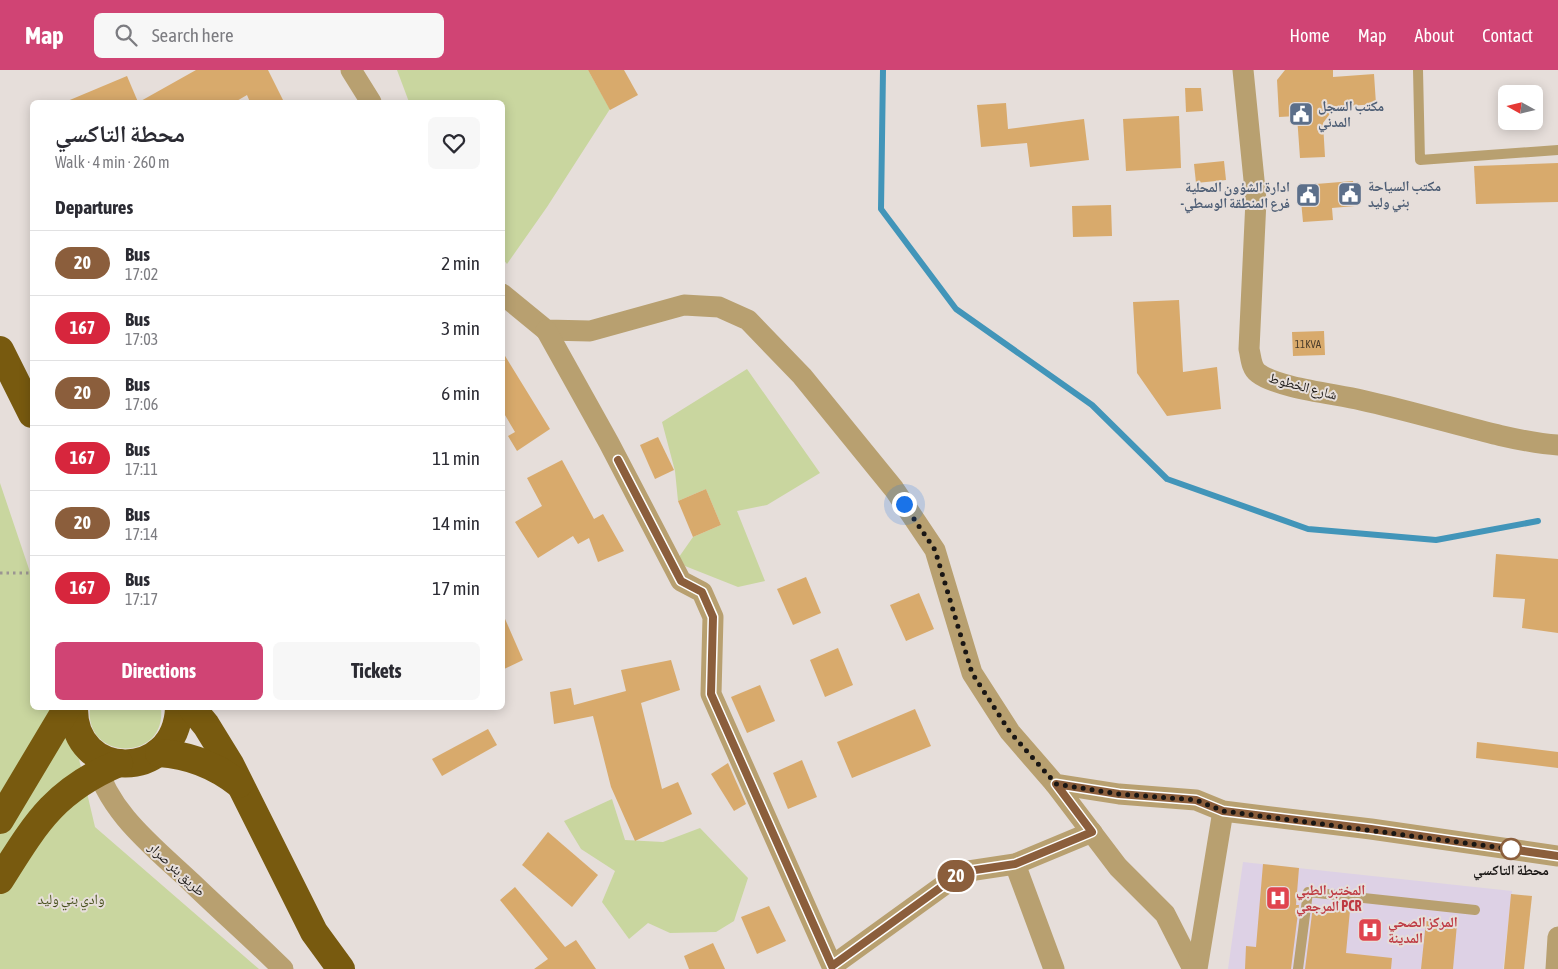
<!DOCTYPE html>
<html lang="en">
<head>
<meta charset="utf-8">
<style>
  :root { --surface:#fff; --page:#f7f7f7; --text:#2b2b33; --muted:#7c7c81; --line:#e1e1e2; --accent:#d04474 }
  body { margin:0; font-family:"Asap Condensed","Noto Naskh Arabic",sans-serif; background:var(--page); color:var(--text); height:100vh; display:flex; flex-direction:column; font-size:19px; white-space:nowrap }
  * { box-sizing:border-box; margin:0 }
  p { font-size:16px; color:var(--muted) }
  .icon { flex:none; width:28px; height:28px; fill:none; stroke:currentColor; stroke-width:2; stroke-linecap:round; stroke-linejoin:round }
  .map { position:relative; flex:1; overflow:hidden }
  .details { position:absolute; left:30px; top:30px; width:475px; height:610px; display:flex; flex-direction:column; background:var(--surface); border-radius:8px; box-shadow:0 2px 12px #0003 }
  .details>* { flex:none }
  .badge { padding:0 10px; border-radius:16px; font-size:18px; line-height:32px }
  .needle { width:32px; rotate:278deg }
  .tools { position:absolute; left:1498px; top:15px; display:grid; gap:10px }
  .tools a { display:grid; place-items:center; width:45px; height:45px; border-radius:8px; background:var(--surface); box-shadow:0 2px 12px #0003; font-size:25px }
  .you { position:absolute; width:25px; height:25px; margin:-12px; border:4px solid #fff; border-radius:50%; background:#1a73e8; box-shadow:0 0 0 8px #1a73e833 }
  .map>.badge { position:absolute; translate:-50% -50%; box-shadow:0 0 0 2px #fff }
  h2 { padding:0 25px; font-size:19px; line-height:45px }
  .round { display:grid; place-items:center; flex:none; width:52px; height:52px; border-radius:8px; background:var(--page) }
  .overview { display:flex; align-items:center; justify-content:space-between; height:85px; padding:0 25px }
  h1 { font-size:24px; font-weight:700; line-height:38px }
  .action { display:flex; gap:10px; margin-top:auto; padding:10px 25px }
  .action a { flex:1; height:58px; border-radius:8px; background:var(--accent); color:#fff; font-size:20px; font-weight:700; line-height:58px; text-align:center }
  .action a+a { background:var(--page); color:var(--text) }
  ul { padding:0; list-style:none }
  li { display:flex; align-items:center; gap:15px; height:65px; padding:0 25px; border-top:1px solid var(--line) }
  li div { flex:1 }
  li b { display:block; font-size:19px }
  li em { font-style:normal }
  li .badge { min-width:55px; font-weight:700; text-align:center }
  header { display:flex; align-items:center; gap:30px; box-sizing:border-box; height:70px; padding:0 25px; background:var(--accent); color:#fff }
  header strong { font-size:24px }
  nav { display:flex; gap:28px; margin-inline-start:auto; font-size:18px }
  .search { width:350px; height:45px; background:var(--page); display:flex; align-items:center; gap:12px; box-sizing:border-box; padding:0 18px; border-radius:8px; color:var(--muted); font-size:19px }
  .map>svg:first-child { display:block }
  .medical { fill:#ddd1e5 }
  .green { fill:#c9d69f }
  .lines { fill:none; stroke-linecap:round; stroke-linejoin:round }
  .stream { stroke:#4295b9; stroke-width:6 }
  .building { fill:#d8aa6c }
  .path { stroke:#9b9592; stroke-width:3; stroke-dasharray:2.5 4; stroke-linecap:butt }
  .lane { stroke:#b8a070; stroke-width:10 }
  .street { stroke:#b8a070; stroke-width:21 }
  .highway { stroke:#785a0f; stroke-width:28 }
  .line-casing { stroke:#fff; stroke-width:11 }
  .line { stroke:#8b5e3c; stroke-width:8 }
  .walk { stroke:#191614; stroke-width:5; stroke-dasharray:0 9 }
  .stop-dot { fill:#fff; stroke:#8b5e3c; stroke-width:2.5 }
  .labels { text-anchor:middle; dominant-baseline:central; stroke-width:4; stroke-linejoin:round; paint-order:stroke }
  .number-label { font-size:11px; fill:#493b2a }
  .service-label { font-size:14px; font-weight:bold; fill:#4e5e75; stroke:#e6deda; text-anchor:start }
  .street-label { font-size:14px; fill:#191614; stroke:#e6deda }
  .stop-label { font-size:14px; font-weight:bold; fill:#191614; stroke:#e6deda }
  .health-label { font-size:14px; font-weight:bold; fill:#be3a42; stroke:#e6deda; text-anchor:start }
  .park-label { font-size:14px; fill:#464f1b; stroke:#e6deda }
</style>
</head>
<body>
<header>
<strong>Map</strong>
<div class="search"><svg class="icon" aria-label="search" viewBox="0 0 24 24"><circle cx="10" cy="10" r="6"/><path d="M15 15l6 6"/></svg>Search here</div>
<nav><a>Home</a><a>Map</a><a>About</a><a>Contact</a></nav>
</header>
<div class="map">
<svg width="1558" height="899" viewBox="0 0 1558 899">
  <rect width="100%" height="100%" fill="#e6deda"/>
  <polygon class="medical" points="1243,792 1512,821 1503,899 1228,899"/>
  <g class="green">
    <polygon points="397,0 588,0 610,39 547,137 507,194 502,188 502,32 409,32"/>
    <polygon points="747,299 820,403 767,435 737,441 765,511 738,517 685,496 679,487 693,467 721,455 706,419 678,431 675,401 662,352"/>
    <polygon points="0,413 32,508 32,638 67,638 95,757 259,899 0,899"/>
    <path d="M90 638H161C167 692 84 692 90 638Z"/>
    <polygon points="612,729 625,770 663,772 700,758 748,808 734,851 716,862 670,863 648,853 629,869 602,832 615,801 581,779 564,751"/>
  </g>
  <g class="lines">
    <polyline class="stream" points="883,0 881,139 956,239 1092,335 1167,409 1308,459 1436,470 1538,451"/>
  </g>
  <g class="building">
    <polygon points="196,0 268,0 284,32 250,32 247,25 235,32 139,32"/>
    <polygon points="588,0 624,0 638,25 610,40"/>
    <polygon points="1285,0 1333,0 1333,7 1374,4 1376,34 1335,37 1323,53 1325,87 1300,88 1297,46 1279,47 1277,10"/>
    <polygon points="127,6 138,32 65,32"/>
    <polygon points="1185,18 1201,18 1203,41 1186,42"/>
    <polygon points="1006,33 1008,59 1084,49 1089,90 1030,97 1027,73 981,77 977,35"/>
    <polygon points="1179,46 1181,98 1126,101 1123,49"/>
    <polygon points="1224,91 1226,110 1196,113 1194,94"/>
    <polygon points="1558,93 1558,132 1476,134 1474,96"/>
    <polygon points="1353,111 1355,136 1332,138 1333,150 1303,152 1300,120 1317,118 1316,114"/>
    <polygon points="1111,135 1112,166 1073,167 1072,136"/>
    <polygon points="1179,230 1183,302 1217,297 1221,339 1167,346 1137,303 1133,232"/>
    <polygon points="1324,261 1325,285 1293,286 1292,262"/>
    <polygon points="502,281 550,359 517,381 508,366 515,362 502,340"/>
    <polygon points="658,367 674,400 655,409 640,375"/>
    <polygon points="562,390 594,449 603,444 624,481 598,492 589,468 578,474 573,466 538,488 515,452 542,436 527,408"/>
    <polygon points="706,419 721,455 693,467 678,431"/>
    <polygon points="1496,484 1558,489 1558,563 1522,558 1525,529 1493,527"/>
    <polygon points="806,507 821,543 793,555 777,519"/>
    <polygon points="919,523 934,559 906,571 890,535"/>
    <polygon points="502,542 523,590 502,600"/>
    <polygon points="838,578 853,615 825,627 810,590"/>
    <polygon points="671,590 680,620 641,633 662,719 678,712 692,744 635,771 611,717 593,646 554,654 550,622 571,618 574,635 626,621 621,600"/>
    <polygon points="760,615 775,651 747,663 731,627"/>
    <polygon points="915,639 931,676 852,708 837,672"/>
    <polygon points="488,659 497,675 442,706 432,689"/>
    <polygon points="1477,672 1558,682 1558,698 1476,688"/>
    <polygon points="802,690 817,727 788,739 773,703"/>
    <polygon points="728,693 746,734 734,741 711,704"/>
    <polygon points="548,762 598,805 572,837 522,795"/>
    <polygon points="1263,794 1299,798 1296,835 1299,835 1291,899 1245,899 1246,876 1256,877"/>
    <polygon points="515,817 565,877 576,870 596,899 534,899 548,889 500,830"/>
    <polygon points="1511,824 1532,826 1524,899 1504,899"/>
    <polygon points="769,836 786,871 757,884 741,847"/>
    <polygon points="1313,836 1350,840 1346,883 1392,888 1391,899 1305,899"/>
    <polygon points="1426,851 1457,854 1453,899 1421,899"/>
    <polygon points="713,873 725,899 689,899 684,886"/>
  </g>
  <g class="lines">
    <polyline class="path" points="0,503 32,503"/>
    <g class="lane">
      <polyline points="1418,0 1420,90 1558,80"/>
      <polyline points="1298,899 1308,822 1475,840"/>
    </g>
    <g class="street">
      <polyline points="351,0 371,32"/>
      <path d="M1243 0 1256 130 1249 279C1251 287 1251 298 1258 303 1277 318 1336 324 1361 330 1406 340 1450 353 1494 364 1516 369 1536 374 1558 375"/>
      <polyline points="502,224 546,260 590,261 684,235 719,237 748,250 802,306 894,419 935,480 972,603 1010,662 1055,714 1119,724 1196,730 1223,741 1371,759 1558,786"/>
      <polyline points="546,260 609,373 681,511 702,522 713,547 711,624 832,896 962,802 1015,794 1092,762"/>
      <path d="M95 689C106 741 155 778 192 813 222 842 253 869 283 899"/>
      <polyline points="1055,714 1118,797 1165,844 1193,899"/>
      <polyline points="1015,794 1054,899"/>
      <polyline points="1197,899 1223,741"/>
      <polyline points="1556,899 1558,867"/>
    </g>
    <g class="highway">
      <polyline points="0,280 32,344"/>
      <path d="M74 638C73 711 176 713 179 638"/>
      <polyline points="192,638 206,655 230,694 314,862 341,899"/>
      <path d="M159 683C190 685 215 695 239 714"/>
      <polyline points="0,750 67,638"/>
      <path d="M0 810C36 753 54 721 119 693"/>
    </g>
  </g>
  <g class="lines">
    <defs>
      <polyline id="line" points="618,390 681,511 702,522 713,547 711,624 832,896 962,802 1015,794 1092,762 1056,714 1119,724 1196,730 1223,741 1371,759 1558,786"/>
    </defs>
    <use href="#line" class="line-casing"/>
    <use href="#line" class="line"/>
    <polyline class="walk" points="904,434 935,480 972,603 1010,662 1056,714 1119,724 1196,730 1223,741 1511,779"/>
  </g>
  <defs>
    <symbol id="civic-square" viewBox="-11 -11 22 22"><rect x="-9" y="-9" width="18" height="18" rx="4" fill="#5c6f8a" stroke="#e6deda"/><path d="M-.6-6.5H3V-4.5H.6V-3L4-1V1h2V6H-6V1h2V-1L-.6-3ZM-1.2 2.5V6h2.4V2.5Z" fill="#fff"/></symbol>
    <symbol id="hospital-square" viewBox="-11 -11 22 22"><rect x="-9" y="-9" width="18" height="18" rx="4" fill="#e0444e" stroke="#e6deda"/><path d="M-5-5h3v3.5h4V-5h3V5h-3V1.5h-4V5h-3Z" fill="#fff"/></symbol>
  </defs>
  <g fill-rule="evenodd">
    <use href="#civic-square" x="1287" y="30" width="28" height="28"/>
    <use href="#civic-square" x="1336" y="110" width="28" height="28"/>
    <use href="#civic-square" x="1294" y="111" width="28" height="28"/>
    <use href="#hospital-square" x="1264" y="814" width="28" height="28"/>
    <use href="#hospital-square" x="1356" y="846" width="28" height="28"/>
  </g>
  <circle class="stop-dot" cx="1511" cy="779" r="10"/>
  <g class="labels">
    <g class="number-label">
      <text x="1308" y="274">11KVA</text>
    </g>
    <g class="service-label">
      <text x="1318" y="36">مكتب السجل<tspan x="1318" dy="16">المدني</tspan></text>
      <text x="1368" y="116">مكتب السياحة<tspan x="1368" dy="16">بني وليد</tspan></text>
      <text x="1290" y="117" text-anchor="end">ادارة الشؤون المحلية<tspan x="1290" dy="16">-فرع المنطقة الوسطي</tspan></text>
    </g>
    <g class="street-label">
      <text transform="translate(1303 316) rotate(15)">شارع الخطوط</text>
      <text transform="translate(177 799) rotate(43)">طريق بئر صرار</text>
    </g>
    <g class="stop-label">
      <text x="1511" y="800">محطة التاكسي</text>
    </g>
    <g class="health-label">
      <text x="1296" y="820">المختبر الطبي<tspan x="1296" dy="16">المرجعي PCR</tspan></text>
      <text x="1388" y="852">المركز الصحي<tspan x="1388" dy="16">المدينة</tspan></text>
    </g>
    <g class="park-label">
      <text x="71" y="829">وادي بني وليد</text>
    </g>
  </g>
</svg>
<div class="tools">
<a><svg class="needle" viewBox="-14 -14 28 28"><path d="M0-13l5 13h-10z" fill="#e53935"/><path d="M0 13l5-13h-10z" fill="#7c7c81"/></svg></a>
</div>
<div class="you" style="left:904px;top:434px"></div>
<b class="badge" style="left:956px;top:806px;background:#8b5e3c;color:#fff">20</b>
<section class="details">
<div class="overview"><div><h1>محطة التاكسي</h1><p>Walk · 4 min · 260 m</p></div><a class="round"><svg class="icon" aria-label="heart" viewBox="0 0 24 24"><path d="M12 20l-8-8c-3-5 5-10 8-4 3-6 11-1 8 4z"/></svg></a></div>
<h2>Departures</h2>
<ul>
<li><span class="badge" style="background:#8b5e3c;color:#fff">20</span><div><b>Bus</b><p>17:02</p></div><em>2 min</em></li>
<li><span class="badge" style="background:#d7263d;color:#fff">167</span><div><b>Bus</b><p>17:03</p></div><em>3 min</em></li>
<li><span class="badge" style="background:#8b5e3c;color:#fff">20</span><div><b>Bus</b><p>17:06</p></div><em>6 min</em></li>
<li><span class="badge" style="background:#d7263d;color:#fff">167</span><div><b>Bus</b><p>17:11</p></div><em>11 min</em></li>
<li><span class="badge" style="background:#8b5e3c;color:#fff">20</span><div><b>Bus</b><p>17:14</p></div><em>14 min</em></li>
<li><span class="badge" style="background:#d7263d;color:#fff">167</span><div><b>Bus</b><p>17:17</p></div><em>17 min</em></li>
</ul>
<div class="action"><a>Directions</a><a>Tickets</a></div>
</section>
</div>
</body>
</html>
